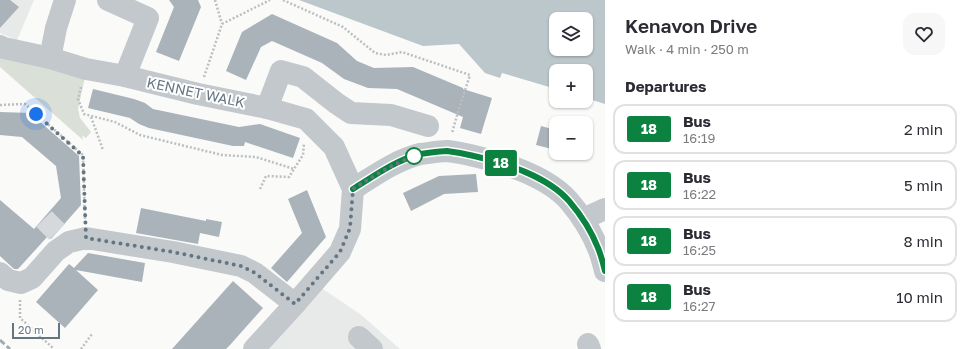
<!DOCTYPE html>
<html lang="en">
<head>
<meta charset="utf-8">
<style>
  :root { --surface:#fff; --page:#f7f7f7; --text:#2b2b33; --muted:#7c7c81; --line:#e1e1e2 }
  body { margin:0; font-family:"Golos Text",sans-serif; background:var(--page); color:var(--text); height:100vh; display:flex; flex-direction:column; font-size:15px; white-space:nowrap }
  * { box-sizing:border-box; margin:0 }
  p { font-size:13px; color:var(--muted) }
  .icon { flex:none; width:22px; height:22px; fill:none; stroke:currentColor; stroke-width:2; stroke-linecap:round; stroke-linejoin:round }
  .map { position:relative; flex:1; overflow:hidden }
  .drawer { display:flex; flex-direction:column; background:var(--surface); width:360px }
  .drawer>* { flex:none }
  .badge { padding:0 8px; border-radius:3px; font-size:14px; line-height:26px }
  .controls { position:absolute; left:549px; top:12px; display:grid; gap:8px }
  .controls a { display:grid; place-items:center; width:44px; height:44px; border-radius:8px; background:var(--surface); box-shadow:0 1px 3px #0004; font-size:20px }
  .scale { position:absolute; left:12px; bottom:10px; width:48px; box-sizing:border-box; padding-left:4px; border:2px solid #657683; border-top:0; font-size:11px; line-height:14px; white-space:nowrap; color:#657683; -webkit-text-stroke:3px #fff; paint-order:stroke }
  .you { position:absolute; width:20px; height:20px; margin:-10px; border:3px solid #fff; border-radius:50%; background:#1a73e8; box-shadow:0 0 0 6px #1a73e833 }
  .map>.badge { position:absolute; translate:-50% -50%; box-shadow:0 0 0 2px #fff }
  h2 { padding:0 20px; font-size:15px; line-height:36px }
  .round { display:grid; place-items:center; flex:none; width:42px; height:42px; border-radius:12px; background:var(--page) }
  .summary { display:flex; align-items:center; justify-content:space-between; height:68px; padding:0 20px }
  h1 { font-size:19px; font-weight:600; line-height:30px }
  ul { padding:0; list-style:none }
  li { display:flex; align-items:center; gap:12px; height:50px; margin:0 8px 6px; padding:0 12px; border:2px solid var(--line); border-radius:12px }
  li div { flex:1 }
  li b { display:block; font-size:15px }
  li em { font-style:normal }
  li .badge { min-width:44px; font-weight:700; text-align:center }
  main { display:flex; flex:1; min-height:0 }
  .map>svg:first-child { display:block }
  .built { fill:#e8e9e9 }
  .green { fill:#dadfd7 }
  .water { fill:#bbc7cb; fill-rule:evenodd }
  .building { fill:#aab3b9 }
  .lines { fill:none; stroke-linecap:round; stroke-linejoin:round }
  .minor-tunnel { stroke:#d5d9db; stroke-width:22; stroke-dasharray:22 11; stroke-linecap:butt }
  .path { stroke:#bbbfc2; stroke-width:2.5; stroke-dasharray:2 2; stroke-linecap:butt }
  .minor { stroke:#c3c8cc; stroke-width:22 }
  .rail { stroke:#a2aab0; stroke-width:3; stroke-dasharray:6 3; stroke-linecap:butt }
  .line-casing { stroke:#fff; stroke-width:9 }
  .line { stroke:#0c8241; stroke-width:6 }
  .walk { stroke:#657683; stroke-width:4; stroke-dasharray:0 7.2 }
  .stop-dot { fill:#fff; stroke:#0c8241; stroke-width:2 }
  .labels { text-anchor:middle; dominant-baseline:central; stroke-width:4; stroke-linejoin:round; paint-order:stroke }
  .street-label { font-size:14px; fill:#657683; stroke:#fff }
</style>
</head>
<body>
<main>
<div class="map">
<svg width="605" height="349" viewBox="0 0 605 349">
  <rect width="100%" height="100%" fill="#fafaf8"/>
  <g class="built">
    <polygon points="0,0 34,0 17,40 0,33"/>
    <polygon points="320,287 360,314 400,349 266,349"/>
  </g>
  <polygon class="green" points="0,57 85,77 78,109 80,118 91,132 86,138 82,135 83,140 0,67"/>
  <path class="water" d="M299 0H605V104L586 98V71H556V89L502 73 500 78 485 73 459 44 423 46ZM556 19H586V49H556Z"/>
  <g class="building">
    <polygon points="0,0 10,0 19,7 0,28"/>
    <polygon points="169,0 198,0 201,7 179,61 156,52 174,7"/>
    <polygon points="272,14 337,43 357,61 374,68 413,67 463,88 463,89 492,98 481,134 460,128 463,117 397,89 368,88 344,79 322,63 272,41 261,47 246,80 226,71 242,32"/>
    <polygon points="93,89 134,99 145,103 153,109 239,127 260,124 300,138 293,158 245,142 244,146 233,146 149,128 139,124 130,118 88,108"/>
    <polygon points="0,112 30,113 79,156 81,205 51,239 48,236 18,269 14,269 0,256 0,200 34,229 61,198 56,166 22,137 0,135"/>
    <polygon points="541,126 556,130 556,150 536,145"/>
    <polygon points="476,174 478,192 444,194 411,211 403,193 439,176"/>
    <polygon points="307,190 326,237 287,282 271,268 302,233 288,199"/>
    <polygon points="141,208 206,221 206,219 222,222 219,237 200,233 198,244 136,233"/>
    <polygon points="88,253 145,263 142,282 76,270 98,290 65,328 36,302 69,264 74,268"/>
    <polygon points="233,281 263,308 230,345 226,349 172,349"/>
  </g>
  <g class="lines">
    <polyline class="minor-tunnel" points="44,219 57,232"/>
    <g class="path">
      <polyline points="215,0 222,24"/>
      <polyline points="283,0 343,27 375,53 386,55 402,52 470,75 458,112 452,133"/>
      <polyline points="204,77 222,24 270,0"/>
      <polyline points="81,87 78,99 84,114 115,122 140,135 222,155 256,157 294,169 303,155 304,143"/>
      <polyline points="0,105 25,104 83,155 85,220"/>
      <polyline points="91,117 103,150"/>
      <polyline points="260,189 266,176 289,177 294,169"/>
      <polyline points="20,300 20,318 54,349"/>
      <polyline points="81,349 92,334"/>
    </g>
    <g class="minor">
      <polyline points="108,0 148,18 125,76"/>
      <polyline points="0,46 4,48 50,58 86,69 125,76 198,94 267,108 306,119 334,147 353,189 350,229 340,252 295,304 254,349"/>
      <polyline points="50,58 56,28 65,0"/>
      <polyline points="267,108 281,71 303,77 336,103 351,113 391,115 428,126"/>
      <path d="M353 189C374 176 396 160 420 154 429 153 439 151 447 151 457 152 466 154 474 156 505 163 548 177 569 201 581 215 591 231 598 248 601 255 603 263 605 271"/>
      <polyline points="583,219 605,209"/>
      <polyline points="0,273 8,280 21,283 32,278 56,251 69,242 86,238 173,252 241,266 255,273 295,304"/>
      <polyline points="359,337 372,349"/>
      <polyline points="588,344 590,349"/>
    </g>
    <polyline class="rail" points="0,340 10,349"/>
  </g>
  <g class="lines">
    <defs>
      <path id="line" d="M353 189C374 176 396 160 420 154 429 153 439 151 447 151 456 152 466 154 474 156 506 163 548 177 569 201 581 215 591 230 598 248 601 255 603 263 605 271"/>
    </defs>
    <use href="#line" class="line-casing"/>
    <use href="#line" class="line"/>
    <path class="walk" d="M36 114 83 156 86 238 173 252 241 266 255 273 295 304 340 252 350 228 353 189C374 176 395 162 419 155L414 156"/>
  </g>
  <circle class="stop-dot" cx="414" cy="156" r="8"/>
  <g class="labels">
    <g class="street-label">
      <text transform="translate(196 92) rotate(12)">KENNET WALK</text>
    </g>
  </g>
</svg>
<div class="controls">
<a><svg class="icon" aria-label="layers" viewBox="0 0 24 24"><path d="M12 4l9 5-9 5-9-5zM3 14l9 5 9-5"/></svg></a>
<a>+</a>
<a>−</a>
</div>
<div class="scale">20 m</div>
<div class="you" style="left:36px;top:114px"></div>
<b class="badge" style="left:501px;top:163px;background:#0c8241;color:#fff">18</b>
</div>
<section class="drawer">
<div class="summary"><div><h1>Kenavon Drive</h1><p>Walk · 4 min · 250 m</p></div><a class="round"><svg class="icon" aria-label="heart" viewBox="0 0 24 24"><path d="M12 20l-8-8c-3-5 5-10 8-4 3-6 11-1 8 4z"/></svg></a></div>
<h2>Departures</h2>
<ul>
<li><span class="badge" style="background:#0c8241;color:#fff">18</span><div><b>Bus</b><p>16:19</p></div><em>2 min</em></li>
<li><span class="badge" style="background:#0c8241;color:#fff">18</span><div><b>Bus</b><p>16:22</p></div><em>5 min</em></li>
<li><span class="badge" style="background:#0c8241;color:#fff">18</span><div><b>Bus</b><p>16:25</p></div><em>8 min</em></li>
<li><span class="badge" style="background:#0c8241;color:#fff">18</span><div><b>Bus</b><p>16:27</p></div><em>10 min</em></li>
</ul>
</section>
</main>
</body>
</html>
